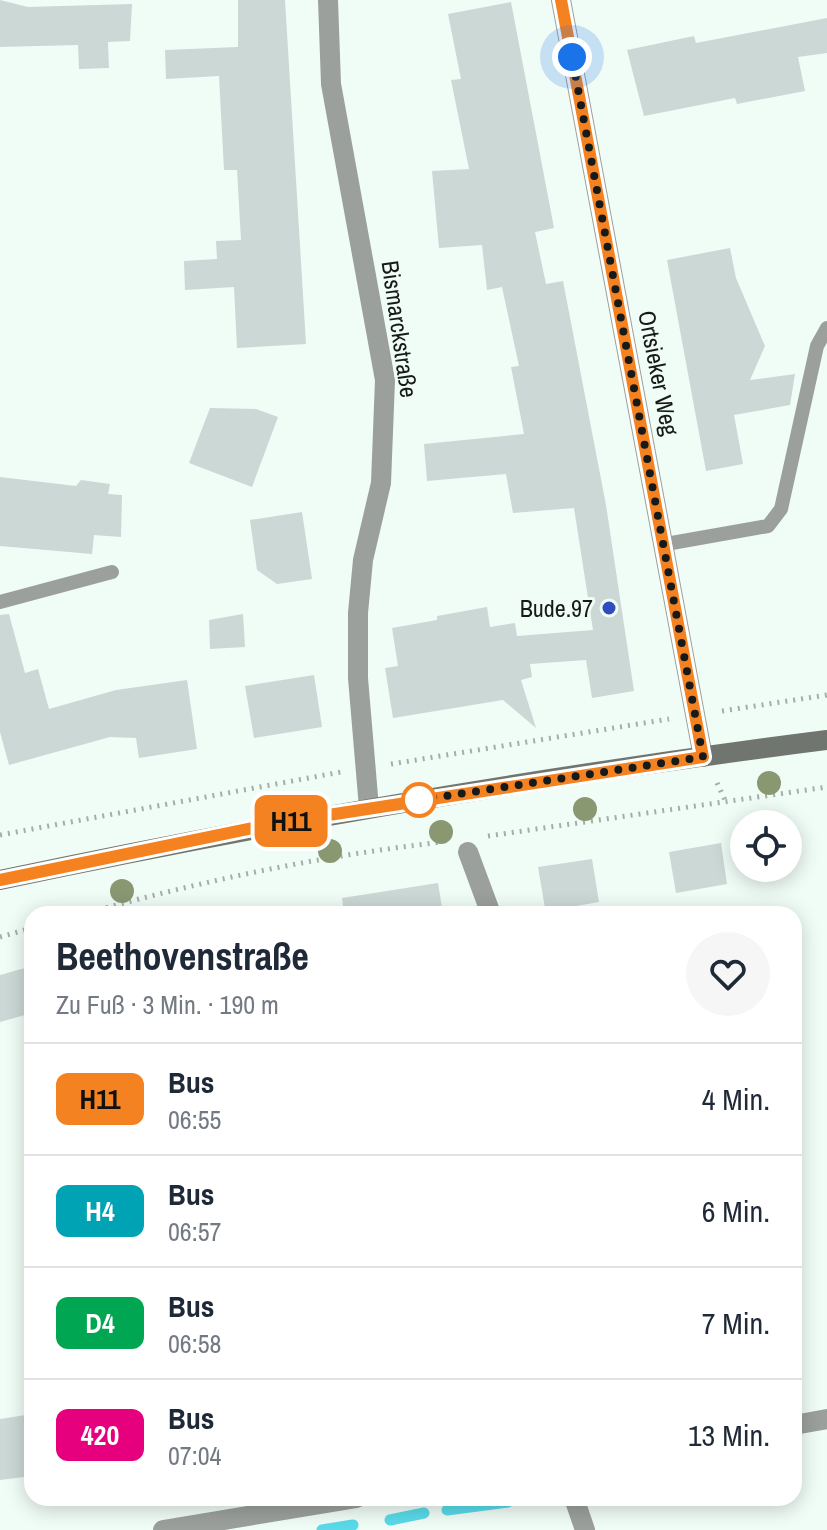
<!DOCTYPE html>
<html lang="de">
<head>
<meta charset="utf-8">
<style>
  :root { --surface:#fff; --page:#f6f6f7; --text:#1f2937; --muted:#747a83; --line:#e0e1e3 }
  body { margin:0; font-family:"Archivo Narrow",sans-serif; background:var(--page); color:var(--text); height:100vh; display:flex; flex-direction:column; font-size:30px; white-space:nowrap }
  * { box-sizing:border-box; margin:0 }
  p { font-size:26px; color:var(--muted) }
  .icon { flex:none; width:44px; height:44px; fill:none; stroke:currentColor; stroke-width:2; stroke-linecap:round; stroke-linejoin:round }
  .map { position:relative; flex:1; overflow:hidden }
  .side { position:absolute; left:24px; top:906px; width:778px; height:600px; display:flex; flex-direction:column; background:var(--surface); border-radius:24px; box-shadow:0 4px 20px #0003 }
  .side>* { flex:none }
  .badge { padding:0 16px; border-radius:12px; font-size:28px; line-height:52px }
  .fabs { position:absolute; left:730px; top:810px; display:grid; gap:16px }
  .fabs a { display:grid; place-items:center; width:72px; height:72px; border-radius:50%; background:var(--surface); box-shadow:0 4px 20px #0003; font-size:40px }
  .you { position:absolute; width:40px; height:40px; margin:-20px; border:6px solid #fff; border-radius:50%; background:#1a73e8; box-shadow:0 0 0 12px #1a73e833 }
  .map>.badge { position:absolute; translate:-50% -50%; box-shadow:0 0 0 4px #fff }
  .round { display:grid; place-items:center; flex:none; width:84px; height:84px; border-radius:42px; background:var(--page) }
  .headline { display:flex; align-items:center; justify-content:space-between; height:136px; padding:0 32px }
  h1 { font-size:38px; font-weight:700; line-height:60px }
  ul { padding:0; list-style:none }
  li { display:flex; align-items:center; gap:24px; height:112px; padding:0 32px; border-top:2px solid var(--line) }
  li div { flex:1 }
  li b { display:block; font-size:30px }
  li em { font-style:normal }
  li .badge { min-width:88px; font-weight:700; text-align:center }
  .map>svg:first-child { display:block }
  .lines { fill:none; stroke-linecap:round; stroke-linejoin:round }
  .stream { stroke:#59dae9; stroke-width:11 }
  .building { fill:#cbd8d6 }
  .path { stroke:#a4aea9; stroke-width:5; stroke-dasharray:2 6; stroke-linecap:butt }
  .lane { stroke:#9ca09c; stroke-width:14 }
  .street { stroke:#9ca09c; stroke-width:20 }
  .secondary { stroke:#707570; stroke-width:20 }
  .tree { fill:#8a9872 }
  .line-casing { stroke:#fff; stroke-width:18 }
  .line { stroke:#f58220; stroke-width:12 }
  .walk { stroke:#161a18; stroke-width:8; stroke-dasharray:0 14.4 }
  .poi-dot { fill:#314cbd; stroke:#f0fcf6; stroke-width:3 }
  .stop-dot { fill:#fff; stroke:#f58220; stroke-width:4 }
  .labels { text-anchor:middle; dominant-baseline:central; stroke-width:6; stroke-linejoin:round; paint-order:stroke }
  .street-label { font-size:24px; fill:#161a18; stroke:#f0fcf6 }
  .poi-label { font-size:24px; fill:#161a18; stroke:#f0fcf6; text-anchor:end }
</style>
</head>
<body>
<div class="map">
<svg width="827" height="1530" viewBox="0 0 827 1530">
  <rect width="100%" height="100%" fill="#f0fcf6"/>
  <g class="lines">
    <g class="stream">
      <polyline points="447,1510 508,1502"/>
      <polyline points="390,1520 424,1513"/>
      <polyline points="322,1530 353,1525"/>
    </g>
  </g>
  <g class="building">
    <polygon points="0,0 28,7 132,4 130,41 108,42 109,68 79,69 78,45 0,47"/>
    <polygon points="238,0 285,0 306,344 237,348 234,287 185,290 184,261 217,259 216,241 241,240 237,170 224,170 219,76 166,79 165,50 238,47"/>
    <polygon points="511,2 554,228 535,232 546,284 563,281 606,505 634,691 592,698 586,660 530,664 532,677 521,680 536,728 503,700 393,718 385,668 398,666 392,628 437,620 437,616 487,607 490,627 515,623 517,636 593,630 574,508 513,513 506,474 427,481 424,444 524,434 511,367 519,366 502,287 487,290 482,245 439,248 432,171 469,169 451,80 461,79 448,14"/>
    <polygon points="827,18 827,53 798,57 805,91 737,104 735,98 644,116 627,50 694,36 696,43"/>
    <polygon points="730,248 736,278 765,346 750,380 795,374 790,405 734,415 743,464 706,471 667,260"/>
    <polygon points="210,408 256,409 278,417 252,487 189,463"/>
    <polygon points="0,477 76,486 81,480 110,484 108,494 122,495 121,537 94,535 92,554 0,546"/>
    <polygon points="302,512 312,579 277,584 257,570 250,520"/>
    <polygon points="9,614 25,673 38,669 49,709 116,690 187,680 197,749 139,758 136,738 110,737 9,765 0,732 0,615"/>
    <polygon points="243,614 245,647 210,649 209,620"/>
    <polygon points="314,675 322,727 254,738 245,686"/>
    <polygon points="721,843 727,884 676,893 669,852"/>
    <polygon points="592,859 599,902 576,906 577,914 546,914 538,867"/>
    <polygon points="438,883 443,914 344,914 342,898"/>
    <polygon points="32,966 32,1013 0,1022 0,975"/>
    <polygon points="32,1414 32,1476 0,1480 0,1419"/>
  </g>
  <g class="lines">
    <g class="path">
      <polyline points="722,711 827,695"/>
      <polyline points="391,764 669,719"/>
      <polyline points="717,783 725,800"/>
      <polyline points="0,835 341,772"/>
      <polyline points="488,836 827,787"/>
      <path d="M83 914C202 881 319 856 442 842"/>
      <polyline points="0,937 32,928"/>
    </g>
    <g class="lane">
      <polyline points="666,544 768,526 781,509 817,346 827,328"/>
      <polyline points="0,602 112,572"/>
    </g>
    <g class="street">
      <polyline points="328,0 331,84 385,380 381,483 363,560 358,613 358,678 369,808"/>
      <polyline points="561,0 703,757"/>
      <polyline points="468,852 491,914"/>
      <polyline points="794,1425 827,1419"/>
      <polyline points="574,1498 585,1530"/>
      <polyline points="163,1530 357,1498"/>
    </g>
    <path class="secondary" d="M0 880C274 822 549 775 827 740"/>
  </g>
  <g class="tree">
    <circle cx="769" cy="783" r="12"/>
    <circle cx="585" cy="809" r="12"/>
    <circle cx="441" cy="832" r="12"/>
    <circle cx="330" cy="851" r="12"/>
    <circle cx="122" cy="891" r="12"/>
  </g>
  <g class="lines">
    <defs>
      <polyline id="line" points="0,880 277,823 703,757 561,0"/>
    </defs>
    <use href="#line" class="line-casing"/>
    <use href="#line" class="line"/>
    <polyline class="walk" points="419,800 703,757 572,57"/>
  </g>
  <circle class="poi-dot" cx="609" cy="608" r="8"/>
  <circle class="stop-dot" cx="419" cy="800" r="16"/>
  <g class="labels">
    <g class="street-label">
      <text transform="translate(400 329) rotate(82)">Bismarckstraße</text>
      <text transform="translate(659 373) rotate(79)">Ortsieker Weg</text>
    </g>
    <g class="poi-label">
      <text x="593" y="608">Bude.97</text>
    </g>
  </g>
</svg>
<div class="fabs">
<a><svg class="icon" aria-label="locate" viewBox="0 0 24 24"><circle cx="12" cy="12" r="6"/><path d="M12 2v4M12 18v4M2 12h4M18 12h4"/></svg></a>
</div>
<div class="you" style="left:572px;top:57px"></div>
<b class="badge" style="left:291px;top:821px;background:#f58220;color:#111">H11</b>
<section class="side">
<div class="headline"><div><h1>Beethovenstraße</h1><p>Zu Fuß · 3 Min. · 190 m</p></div><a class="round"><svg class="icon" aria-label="heart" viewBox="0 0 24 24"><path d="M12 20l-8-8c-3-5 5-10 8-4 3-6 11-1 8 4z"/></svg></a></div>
<ul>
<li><span class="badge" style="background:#f58220;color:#111">H11</span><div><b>Bus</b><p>06:55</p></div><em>4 Min.</em></li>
<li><span class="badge" style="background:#00a3b4;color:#fff">H4</span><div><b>Bus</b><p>06:57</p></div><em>6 Min.</em></li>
<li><span class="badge" style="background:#00a651;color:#fff">D4</span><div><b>Bus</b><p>06:58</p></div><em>7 Min.</em></li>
<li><span class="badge" style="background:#e6007e;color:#fff">420</span><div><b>Bus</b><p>07:04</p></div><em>13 Min.</em></li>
</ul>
</section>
</div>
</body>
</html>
